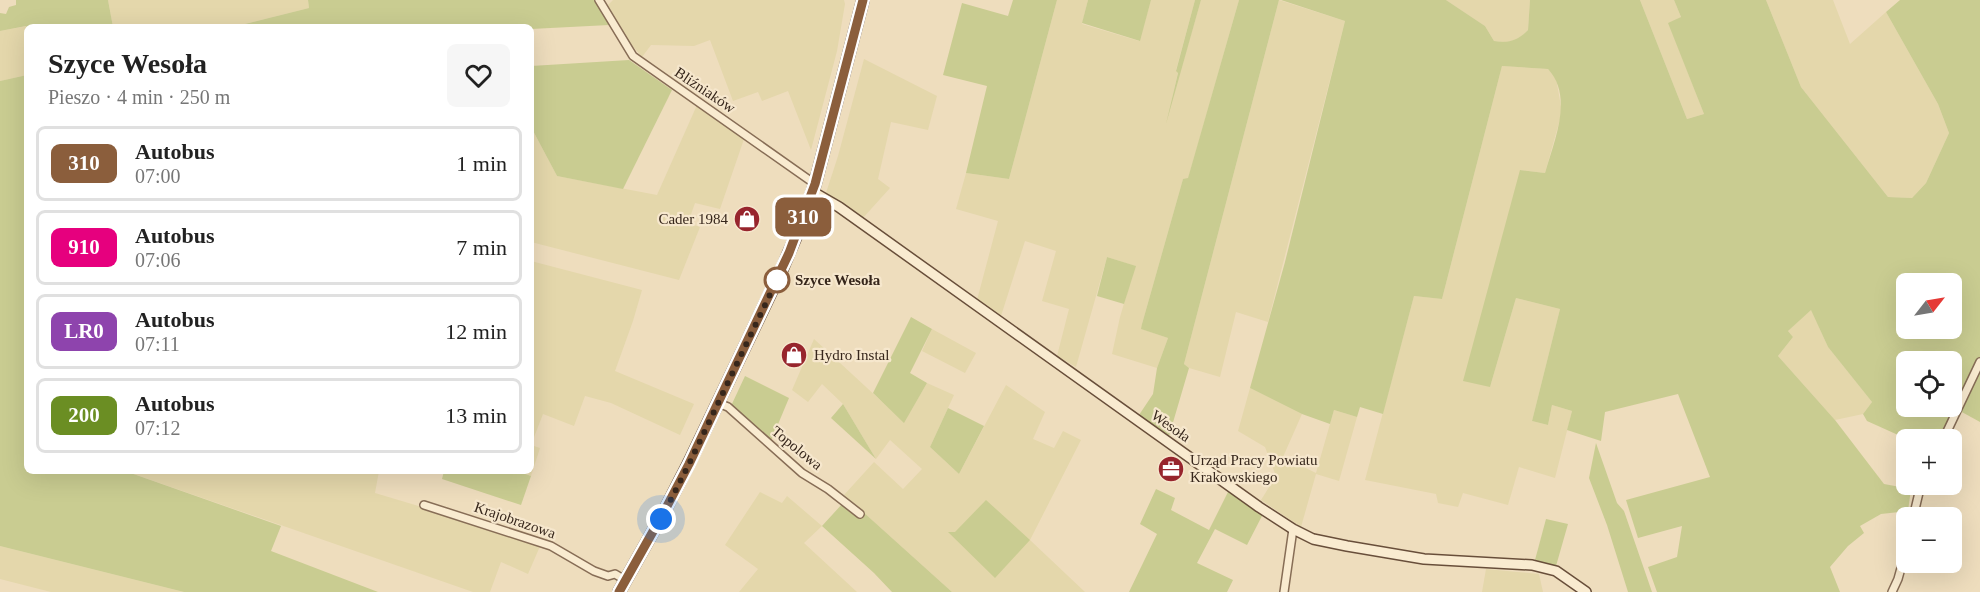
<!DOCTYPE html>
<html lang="pl">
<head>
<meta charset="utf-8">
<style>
  :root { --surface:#fff; --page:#f6f6f6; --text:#222; --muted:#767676; --line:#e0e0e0 }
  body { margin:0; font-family:"Times New Roman",serif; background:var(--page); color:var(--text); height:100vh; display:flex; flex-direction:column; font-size:22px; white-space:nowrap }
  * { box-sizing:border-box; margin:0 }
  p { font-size:20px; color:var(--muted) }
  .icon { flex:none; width:33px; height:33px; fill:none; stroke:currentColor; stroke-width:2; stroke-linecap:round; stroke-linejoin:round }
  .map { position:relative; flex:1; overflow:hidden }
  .sheet { position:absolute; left:24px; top:24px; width:510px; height:450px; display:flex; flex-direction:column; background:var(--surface); border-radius:9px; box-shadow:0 6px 24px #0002 }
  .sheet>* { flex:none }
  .badge { padding:0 12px; border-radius:9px; font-size:21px; line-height:39px }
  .needle { width:39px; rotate:59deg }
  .tools { position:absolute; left:1896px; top:273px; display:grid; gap:12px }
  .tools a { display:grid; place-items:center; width:66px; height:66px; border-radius:9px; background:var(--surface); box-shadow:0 6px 24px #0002; font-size:30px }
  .you { position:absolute; width:30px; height:30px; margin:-15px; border:4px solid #fff; border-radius:50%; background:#1a73e8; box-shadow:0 0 0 9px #1a73e833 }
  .map>.badge { position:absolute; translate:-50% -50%; box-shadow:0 0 0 3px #fff }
  .round { display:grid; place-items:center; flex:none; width:63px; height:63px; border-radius:9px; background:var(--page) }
  .headline { display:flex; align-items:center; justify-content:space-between; height:102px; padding:0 24px }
  h1 { font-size:28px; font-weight:600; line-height:45px }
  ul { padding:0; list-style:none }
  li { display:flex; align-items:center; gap:18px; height:75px; margin:0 12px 9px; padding:0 12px; border:3px solid var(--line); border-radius:9px }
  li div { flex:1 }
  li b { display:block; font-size:22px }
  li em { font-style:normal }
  li .badge { min-width:66px; font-weight:700; text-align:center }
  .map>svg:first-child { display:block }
  .farmland { fill:#e4d7ab }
  .green { fill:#c9cc91; fill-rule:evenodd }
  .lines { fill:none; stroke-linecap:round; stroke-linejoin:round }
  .street-casing { stroke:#876d56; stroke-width:10 }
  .secondary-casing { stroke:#684e3a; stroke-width:12 }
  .primary-casing { stroke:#543b2b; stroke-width:14 }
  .street { stroke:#f9ebd0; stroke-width:7 }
  .secondary { stroke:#f9ebd0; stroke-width:9 }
  .primary { stroke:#f4d093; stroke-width:10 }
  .line-casing { stroke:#fff; stroke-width:14 }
  .line { stroke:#8b5e3c; stroke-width:9 }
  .walk { stroke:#36261b; stroke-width:6; stroke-dasharray:0 10.8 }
  .stop-dot { fill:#fff; stroke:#8b5e3c; stroke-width:3 }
  .labels { text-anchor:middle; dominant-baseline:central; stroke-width:4.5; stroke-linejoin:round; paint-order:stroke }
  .street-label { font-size:15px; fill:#36261b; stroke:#f6e7cd }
  .poi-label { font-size:15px; fill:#36261b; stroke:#f6e7cd; text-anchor:start }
  .stop-label { font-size:15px; font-weight:bold; fill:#36261b; stroke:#f6e7cd; text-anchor:start }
</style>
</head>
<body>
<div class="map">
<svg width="1980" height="592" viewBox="0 0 1980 592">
  <rect width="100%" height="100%" fill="#eeddbd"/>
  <g class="farmland">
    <polygon points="108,0 308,0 309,8 233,27 113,27"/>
    <polygon points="613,0 844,0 845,4 837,51 811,150 788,91 762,101 758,92 733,101 710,40 694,46 651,45 642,57 629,42 608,5"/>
    <polygon points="1057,0 1088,0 1082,24 1139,41 1151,0 1195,0 1176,70 1178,72 1171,103 1201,0 1239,0 1188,179 1183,179 1142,324 1142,329 1168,338 1157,368 1112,354 1120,317 1135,266 1107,257 1076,367 1057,356 1069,309 1042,301 1056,251 1025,241 1001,316 977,300 998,221 956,209 966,173 1009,179"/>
    <polygon points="1279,0 1345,21 1268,322 1236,312 1220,377 1189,368 1184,364"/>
    <polygon points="1446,0 1530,0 1528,30 1518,40 1506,42 1494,41 1485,26"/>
    <polygon points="1640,0 1674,0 1681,17 1669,24 1704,114 1687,119"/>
    <polygon points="1766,0 1833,0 1850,44 1886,12 1938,104 1949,133 1926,183 1912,198 1888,197 1801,87"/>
    <polygon points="27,26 27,75 0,81 0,31"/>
    <polygon points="864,59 937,96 928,130 891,122 878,179 890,188 862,219 826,193 838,156"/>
    <polygon points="1502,66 1548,69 1556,78 1562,112 1545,173 1521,170 1490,387 1516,298 1560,309 1532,421 1548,425 1552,405 1572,411 1555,478 1519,467 1508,505 1463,493 1458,507 1438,503 1436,494 1365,480 1414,296 1442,299"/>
    <polygon points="697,105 744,139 720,209 695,203 688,223 700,227 679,280 531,242 531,127 557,176 657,195"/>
    <polygon points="531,261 642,290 633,321 615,371 694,404 680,435 611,403 585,396 574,426 543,414 531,445 540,448 531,476 517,471 531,471"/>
    <polygon points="1811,309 1828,347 1872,402 1863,414 1835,420 1778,356 1793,337 1788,331"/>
    <polygon points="932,329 976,353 965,373 922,351"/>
    <polygon points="814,339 904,422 927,383 954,395 930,447 959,474 1006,385 1045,412 1033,439 1054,448 1063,431 1081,440 1030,540 1085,592 952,592 844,495 874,462 903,489 922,469 890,440 876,459 843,404 822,384 808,402 792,390"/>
    <polygon points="1250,388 1302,414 1283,457 1316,473 1334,410 1357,417 1339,481 1316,474 1301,527 1261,500 1276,476 1265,447 1238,431"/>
    <polygon points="125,471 379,471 375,493 482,525 541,544 528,574 501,562 490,592 473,592"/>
    <polygon points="760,492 782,503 787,496 822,526 804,543 857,592 739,592 758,569 725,545"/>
    <polygon points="0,546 184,592 51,592 0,579"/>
    <polygon points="1486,569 1539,574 1543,592 1482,592"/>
  </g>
  <g class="green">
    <polygon points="16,0 108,0 113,27 27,28 26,26 0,31 0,13 6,14 9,7 16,5"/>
    <polygon points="308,0 595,0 609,25 531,29 531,27 233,27 309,8"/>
    <polygon points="1013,0 1057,0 1009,179 966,173 987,86 943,75 962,3 1008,16"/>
    <polygon points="1088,0 1151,0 1140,41 1082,23"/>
    <polygon points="1195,0 1201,0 1166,124 1178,73 1176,71"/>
    <polygon points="1239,0 1279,0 1184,364 1189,368 1169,436 1139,415 1153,394 1157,368 1168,338 1141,329 1142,324 1183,179 1188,178"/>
    <path d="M1281 0H1446L1485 26 1494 41C1509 43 1517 41 1528 30L1530 0H1640L1687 119 1704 114 1668 23 1681 17 1674 0H1766L1801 87 1888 197 1912 198 1926 183 1949 133 1938 104 1886 12 1900 0H1980V357L1938 439H1907L1867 421 1863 414 1872 402 1828 347 1811 310 1788 331 1793 337 1778 356 1835 420 1884 484 1911 489 1908 511 1881 514 1860 526 1864 533 1848 546 1830 567 1840 592H1657L1648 567 1677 557 1682 526 1638 538 1626 500 1710 477 1678 394 1605 412 1601 441 1567 430 1572 411 1552 405 1548 425 1532 421 1560 309 1516 298 1490 387 1463 381 1520 170 1545 173C1554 141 1574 97 1548 69L1502 66 1442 299 1414 296 1383 414 1360 407 1357 417 1334 410 1330 424 1302 414 1250 388 1285 262 1345 21ZM1906 284H1952V328H1906ZM1906 362H1952V406H1906Z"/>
    <polygon points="629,60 672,90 623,189 557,176 531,127 531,66"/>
    <polygon points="27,75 27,471 125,471 281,526 271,551 378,592 184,592 0,546 0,81"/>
    <polygon points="1107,257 1136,266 1124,304 1097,296"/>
    <polygon points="911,317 932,329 910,373 927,383 904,423 873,393"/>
    <polygon points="1980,370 1980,422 1960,411"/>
    <polygon points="745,376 789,398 771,441 731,406"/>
    <polygon points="843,404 876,459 831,418"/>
    <polygon points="948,408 984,426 959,474 930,447"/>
    <polygon points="1596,443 1617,503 1624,511 1652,592 1628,592 1607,525 1589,478"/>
    <polygon points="444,471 517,471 531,476 521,505 442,479"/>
    <polygon points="1156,489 1175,498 1171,510 1209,530 1229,490 1263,514 1247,545 1215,529 1197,563 1233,580 1227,592 1129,592 1157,534 1140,524"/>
    <polygon points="986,500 1030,540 995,578 948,532 955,532"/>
    <polygon points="852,502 952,592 892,592 874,573 822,526 843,503"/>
    <polygon points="1546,519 1568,524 1556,566 1535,560"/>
  </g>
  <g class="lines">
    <defs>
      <g id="street">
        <polyline points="599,0 633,56 815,184"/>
        <polyline points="718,403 728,407 802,473 828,489 860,514"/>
        <polyline points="1943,440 1980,362"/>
        <polyline points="424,505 551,546 594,571 608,576 615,574 625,580"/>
        <polyline points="1913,518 1921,484"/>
        <polyline points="1284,592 1293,529"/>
        <polyline points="1892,592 1898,579 1906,550"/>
      </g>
      <polyline id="secondary" points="813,192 839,207 1259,507 1293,529 1313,539 1347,546 1424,559 1532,565 1556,571 1586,592"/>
      <polyline id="primary" points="619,592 665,510 689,463 782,269 802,222 815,184 863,0"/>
    </defs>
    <use href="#street" class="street-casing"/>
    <use href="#secondary" class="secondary-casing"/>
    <use href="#primary" class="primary-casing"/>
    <use href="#street" class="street"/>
    <use href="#secondary" class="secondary"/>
    <use href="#primary" class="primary"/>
  </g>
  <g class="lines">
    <defs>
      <polyline id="line" points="619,592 665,510 689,464 789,253 815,184 863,0"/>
    </defs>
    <use href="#line" class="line-casing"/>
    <use href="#line" class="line"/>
    <polyline class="walk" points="661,519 689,464 777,280"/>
  </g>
  <defs>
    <symbol id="shop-disc" viewBox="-11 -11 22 22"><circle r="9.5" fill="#97252d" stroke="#f6e7cd"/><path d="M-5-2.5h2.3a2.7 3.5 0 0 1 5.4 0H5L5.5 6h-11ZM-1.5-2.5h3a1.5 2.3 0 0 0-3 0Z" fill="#fff"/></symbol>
    <symbol id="office-disc" viewBox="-11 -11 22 22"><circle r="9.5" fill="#97252d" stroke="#f6e7cd"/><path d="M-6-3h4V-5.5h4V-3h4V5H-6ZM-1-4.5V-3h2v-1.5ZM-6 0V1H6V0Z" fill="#fff"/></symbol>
  </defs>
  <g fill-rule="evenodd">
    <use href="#shop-disc" x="732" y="204" width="30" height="30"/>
    <use href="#shop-disc" x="779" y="340" width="30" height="30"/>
    <use href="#office-disc" x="1156" y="454" width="30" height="30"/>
  </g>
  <circle class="stop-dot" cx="777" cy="280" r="12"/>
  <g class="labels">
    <g class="street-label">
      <text transform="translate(705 90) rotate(34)">Bliźniaków</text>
      <text transform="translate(1171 426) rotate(35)">Wesoła</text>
      <text transform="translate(797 448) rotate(39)">Topolowa</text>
      <text transform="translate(515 520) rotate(19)">Krajobrazowa</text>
    </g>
    <g class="poi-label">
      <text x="728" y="219" text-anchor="end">Cader 1984</text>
      <text x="814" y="355">Hydro Instal</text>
      <text x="1190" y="460">Urząd Pracy Powiatu<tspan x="1190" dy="17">Krakowskiego</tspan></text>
    </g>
    <g class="stop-label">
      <text x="795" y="280">Szyce Wesoła</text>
    </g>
  </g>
</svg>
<div class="tools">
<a><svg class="needle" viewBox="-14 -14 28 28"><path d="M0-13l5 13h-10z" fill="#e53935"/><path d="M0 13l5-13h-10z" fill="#767676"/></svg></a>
<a><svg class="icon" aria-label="locate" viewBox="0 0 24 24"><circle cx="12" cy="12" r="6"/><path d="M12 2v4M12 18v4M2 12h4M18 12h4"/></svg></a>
<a>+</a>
<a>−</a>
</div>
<div class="you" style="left:661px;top:519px"></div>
<b class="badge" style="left:803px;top:217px;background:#8b5e3c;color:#fff">310</b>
<section class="sheet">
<div class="headline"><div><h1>Szyce Wesoła</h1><p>Pieszo · 4 min · 250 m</p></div><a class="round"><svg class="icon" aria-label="heart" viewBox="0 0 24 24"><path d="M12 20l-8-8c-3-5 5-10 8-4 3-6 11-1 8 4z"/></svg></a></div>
<ul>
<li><span class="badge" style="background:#8b5e3c;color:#fff">310</span><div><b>Autobus</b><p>07:00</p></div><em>1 min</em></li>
<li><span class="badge" style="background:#e6007e;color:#fff">910</span><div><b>Autobus</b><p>07:06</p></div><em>7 min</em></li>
<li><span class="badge" style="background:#8e44ad;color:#fff">LR0</span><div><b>Autobus</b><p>07:11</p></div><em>12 min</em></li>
<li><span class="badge" style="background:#6b8e23;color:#fff">200</span><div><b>Autobus</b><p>07:12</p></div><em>13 min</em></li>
</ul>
</section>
</div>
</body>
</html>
